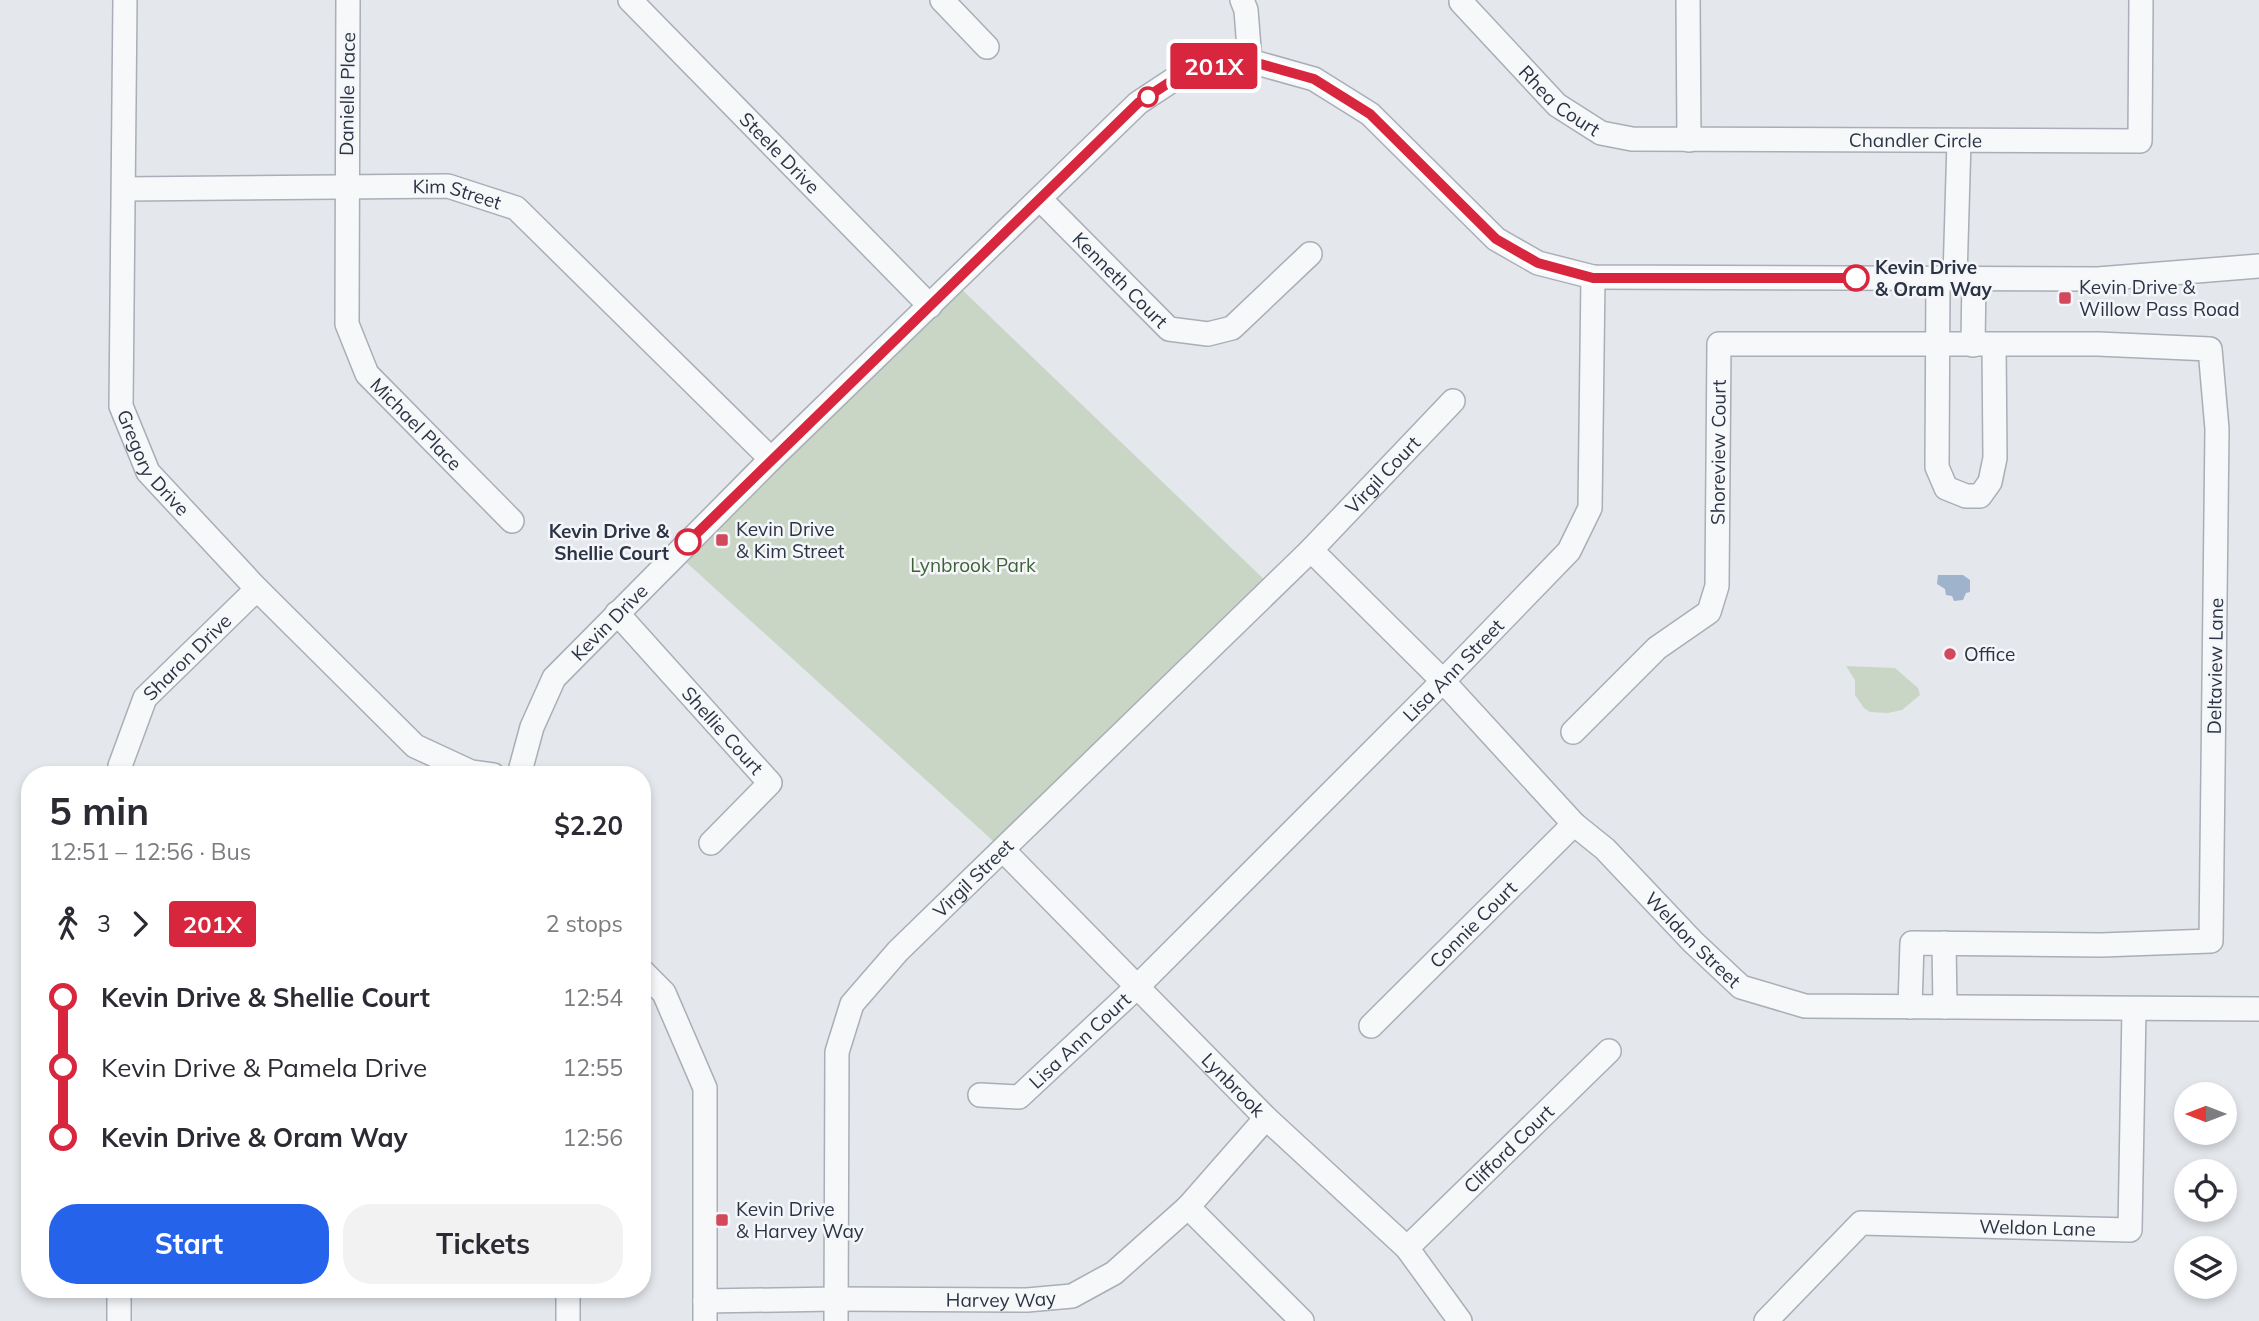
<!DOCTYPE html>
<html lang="en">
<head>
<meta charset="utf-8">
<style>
  :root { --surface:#fff; --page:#f2f2f3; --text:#2b2b33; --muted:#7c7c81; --accent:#2563eb }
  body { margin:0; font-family:Mulish,sans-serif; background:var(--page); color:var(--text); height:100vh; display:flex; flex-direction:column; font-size:26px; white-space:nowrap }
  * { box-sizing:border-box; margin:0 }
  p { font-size:23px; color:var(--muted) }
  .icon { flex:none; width:38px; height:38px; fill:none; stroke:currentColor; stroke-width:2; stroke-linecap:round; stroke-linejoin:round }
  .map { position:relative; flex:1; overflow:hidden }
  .sheet { position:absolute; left:21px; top:766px; width:630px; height:532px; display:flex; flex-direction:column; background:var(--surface); border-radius:28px; box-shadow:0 4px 10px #0003 }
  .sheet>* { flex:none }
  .badge { padding:0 14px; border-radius:5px; font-size:24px; line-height:46px }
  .needle { width:46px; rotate:270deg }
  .tools { position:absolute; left:2174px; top:1082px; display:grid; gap:14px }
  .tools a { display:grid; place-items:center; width:63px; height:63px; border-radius:50%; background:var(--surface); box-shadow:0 4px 10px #0003; font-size:35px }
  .map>.badge { position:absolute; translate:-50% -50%; box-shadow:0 0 0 4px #fff }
  .legs { display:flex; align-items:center; gap:10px; height:77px; padding:0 28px; font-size:23px }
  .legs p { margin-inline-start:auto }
  .head { display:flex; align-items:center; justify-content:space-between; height:119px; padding:0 28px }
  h1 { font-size:38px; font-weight:700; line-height:52px }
  .cta { display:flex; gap:14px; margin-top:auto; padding:14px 28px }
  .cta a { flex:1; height:80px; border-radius:28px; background:var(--accent); color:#fff; font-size:28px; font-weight:700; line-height:80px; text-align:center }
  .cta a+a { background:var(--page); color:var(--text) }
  ul { padding:0 28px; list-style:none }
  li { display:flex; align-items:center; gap:24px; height:70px; font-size:26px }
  li i { display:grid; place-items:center; width:10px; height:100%; margin:0 9px; background:currentColor }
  li i::after { content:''; width:18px; height:18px; margin:-9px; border:5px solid; border-radius:50%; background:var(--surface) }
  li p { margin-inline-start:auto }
  li:first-child i { background:linear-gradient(#0000 50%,currentColor 0) }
  li:last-child i { background:linear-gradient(currentColor 50%,#0000 0) }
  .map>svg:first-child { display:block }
  .green { fill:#c9d6c5 }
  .water { fill:#9fb4cc }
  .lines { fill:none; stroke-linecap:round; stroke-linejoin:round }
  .street-casing { stroke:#a9aeb7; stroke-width:26 }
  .street { stroke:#f7f8fa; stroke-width:23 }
  .line-1-casing { stroke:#fff; stroke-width:16 }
  .line-1 { stroke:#d7263d; stroke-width:10 }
  .stop-1-dot { fill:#fff; stroke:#d7263d; stroke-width:3.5 }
  .poi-dot { fill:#d1495b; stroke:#f4f6f9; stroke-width:2.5 }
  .labels { text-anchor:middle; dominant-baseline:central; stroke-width:5; stroke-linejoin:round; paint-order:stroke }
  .street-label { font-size:19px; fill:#2b3445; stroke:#f4f6f9 }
  .stop-label { font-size:19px; font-weight:bold; fill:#2b3445; stroke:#f4f6f9; text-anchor:start }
  .poi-label { font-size:19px; fill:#2b3445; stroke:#f4f6f9; text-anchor:start }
  .park-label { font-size:19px; fill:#3f6138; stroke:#f4f6f9 }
</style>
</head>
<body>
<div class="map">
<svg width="2259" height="1321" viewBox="0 0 2259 1321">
  <rect width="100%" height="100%" fill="#e4e7ec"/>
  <g class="green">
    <polygon points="954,282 1272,587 1003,850 676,553"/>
    <polygon points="1846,666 1895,668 1918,688 1920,695 1902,710 1888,713 1870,712 1864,708 1855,695 1855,680"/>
  </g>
  <polygon class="water" points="1938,575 1963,575 1970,580 1970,592 1966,593 1963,600 1954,601 1952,596 1946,595 1945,589 1937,584"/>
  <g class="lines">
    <defs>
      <g id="street">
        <path id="s1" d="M125 0 121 406 148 472 257 589 415 746 471 772 493 775"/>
        <path id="s2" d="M348 0 347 324 367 374 512 521"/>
        <path id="s3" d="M630 0 930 306"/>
        <polyline points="942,0 987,47"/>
        <polyline points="1242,0 1246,10 1250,61"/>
        <polyline points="1688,0 1689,140"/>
        <path id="s4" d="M1461 2 1557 105 1601 133 1632 139 2140 141 2141 0"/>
        <path id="s5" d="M124 189 448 186 516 208 771 459"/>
        <path id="s6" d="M1040 199 1169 329 1208 334 1232 328 1310 254"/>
        <polyline points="1938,278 1937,467 1946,488 1966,496 1980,496 1990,482 1995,458 1994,345"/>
        <polyline points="1955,278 1959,141"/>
        <polyline points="1973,345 1974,278"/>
        <path id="s7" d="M1311 550 1443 681 1574 824 1605 849 1693 942 1741 987 1805 1006 2259 1009"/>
        <path id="s8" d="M617 613 770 783 711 843"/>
        <path id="s9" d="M1573 732 1657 648 1709 612 1717 586 1719 344H2098L2210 349 2217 429 2211 941 2101 945 1912 943 1910 1007"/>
        <path id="s10" d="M120 775V766L145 698 257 589"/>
        <path id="s11" d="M519 775 532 727 554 678 771 459 1138 103 1182 74 1207 67 1250 61 1314 79 1370 114 1496 239 1538 263 1593 277 2098 279 2259 266"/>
        <path id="s12" d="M1003 850 1266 1118 1407 1248 1460 1321"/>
        <polyline points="1944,943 1945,1007"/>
        <polyline points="642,971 664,993 705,1088 705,1321"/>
        <path id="s13" d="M1371 1026 1574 824"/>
        <path id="s14" d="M980 1095 1019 1097 1138 986 1443 681 1569 551 1590 508 1593 277"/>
        <polyline points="1188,1207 1302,1321"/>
        <path id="s15" d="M1407 1248 1609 1051"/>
        <polyline points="568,1290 568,1321"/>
        <path id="s16" d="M705 1301 836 1299 1027 1300 1072 1296 1114 1273 1188 1207 1266 1118"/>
        <polyline points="119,1321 119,1290"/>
        <path id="s17" d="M836 1321 837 1052 852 1004 898 951 1311 550 1453 401"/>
        <path id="s18" d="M1766 1321 1861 1223 2130 1230 2134 1009"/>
      </g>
    </defs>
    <use href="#street" class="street-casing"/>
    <use href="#street" class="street"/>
  </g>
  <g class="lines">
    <defs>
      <polyline id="line-1" points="688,542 1138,103 1182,74 1207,67 1250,61 1314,79 1370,114 1496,239 1538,263 1593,278 1856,278"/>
    </defs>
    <use href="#line-1" class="line-1-casing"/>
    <use href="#line-1" class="line-1"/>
  </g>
  <g class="stop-1-dot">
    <circle cx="1148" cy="97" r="9"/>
    <circle cx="1856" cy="278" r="12"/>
    <circle cx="688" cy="542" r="12"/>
  </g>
  <g class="poi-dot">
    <rect x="2058" y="291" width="14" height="14" rx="3.5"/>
    <rect x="715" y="533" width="14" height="14" rx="3.5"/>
    <circle cx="1950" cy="654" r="7"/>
    <rect x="715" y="1213" width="14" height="14" rx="3.5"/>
  </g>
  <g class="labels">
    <g class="street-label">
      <text transform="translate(347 94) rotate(-89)">Danielle Place</text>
      <text stroke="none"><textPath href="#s4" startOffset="140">Rhea Court</textPath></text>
      <text stroke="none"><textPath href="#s4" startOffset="508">Chandler Circle</textPath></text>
      <text stroke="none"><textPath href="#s3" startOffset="214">Steele Drive</textPath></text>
      <text stroke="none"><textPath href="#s5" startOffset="334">Kim Street</textPath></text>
      <text stroke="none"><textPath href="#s6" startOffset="114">Kenneth Court</textPath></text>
      <text stroke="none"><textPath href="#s2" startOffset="448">Michael Place</textPath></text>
      <text stroke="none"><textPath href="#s9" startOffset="343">Shoreview Court</textPath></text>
      <text stroke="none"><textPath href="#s1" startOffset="472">Gregory Drive</textPath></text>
      <text stroke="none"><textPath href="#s17" startOffset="1069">Virgil Court</textPath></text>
      <text stroke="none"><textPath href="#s11" startOffset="182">Kevin Drive</textPath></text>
      <text stroke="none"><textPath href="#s10" startOffset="140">Sharon Drive</textPath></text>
      <text transform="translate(2215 666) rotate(-89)">Deltaview Lane</text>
      <text stroke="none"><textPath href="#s14" startOffset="648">Lisa Ann Street</textPath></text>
      <text stroke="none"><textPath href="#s8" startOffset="158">Shellie Court</textPath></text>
      <text stroke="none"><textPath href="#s17" startOffset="494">Virgil Street</textPath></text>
      <text stroke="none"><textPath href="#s13" startOffset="144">Connie Court</textPath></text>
      <text stroke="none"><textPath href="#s7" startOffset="546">Weldon Street</textPath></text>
      <text stroke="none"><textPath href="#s14" startOffset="122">Lisa Ann Court</textPath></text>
      <text stroke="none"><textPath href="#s12" startOffset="329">Lynbrook</textPath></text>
      <text stroke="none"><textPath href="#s15" startOffset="142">Clifford Court</textPath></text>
      <text stroke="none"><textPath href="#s18" startOffset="313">Weldon Lane</textPath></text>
      <text stroke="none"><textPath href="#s16" startOffset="296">Harvey Way</textPath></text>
    </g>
    <g class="stop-label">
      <text x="1875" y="267">Kevin Drive<tspan x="1875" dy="22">&amp; Oram Way</tspan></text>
      <text x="669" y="531" text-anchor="end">Kevin Drive &amp;<tspan x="669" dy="22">Shellie Court</tspan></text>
    </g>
    <g class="poi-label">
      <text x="2079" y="287">Kevin Drive &amp;<tspan x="2079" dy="22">Willow Pass Road</tspan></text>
      <text x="736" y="529">Kevin Drive<tspan x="736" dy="22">&amp; Kim Street</tspan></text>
      <text x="1964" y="654">Office</text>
      <text x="736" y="1209">Kevin Drive<tspan x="736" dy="22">&amp; Harvey Way</tspan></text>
    </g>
    <g class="park-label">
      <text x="973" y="565">Lynbrook Park</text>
    </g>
  </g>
</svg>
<div class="tools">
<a><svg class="needle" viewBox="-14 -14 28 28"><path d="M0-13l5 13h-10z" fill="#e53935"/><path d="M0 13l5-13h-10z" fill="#7c7c81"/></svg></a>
<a><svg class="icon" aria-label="locate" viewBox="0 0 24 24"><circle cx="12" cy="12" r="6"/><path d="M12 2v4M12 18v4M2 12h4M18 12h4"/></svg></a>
<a><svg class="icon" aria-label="layers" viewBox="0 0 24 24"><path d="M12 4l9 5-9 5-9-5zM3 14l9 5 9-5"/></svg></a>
</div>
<b class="badge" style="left:1214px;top:66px;background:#d7263d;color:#fff">201X</b>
<section class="sheet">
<div class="head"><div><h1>5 min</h1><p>12:51 – 12:56 · Bus</p></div><b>$2.20</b></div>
<div class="legs"><svg class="icon" aria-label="walk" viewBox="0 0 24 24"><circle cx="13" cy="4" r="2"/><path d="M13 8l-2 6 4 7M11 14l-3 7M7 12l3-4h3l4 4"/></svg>3<svg class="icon" aria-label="forward" viewBox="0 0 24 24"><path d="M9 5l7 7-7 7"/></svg><b class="badge" style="background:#d7263d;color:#fff">201X</b><p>2 stops</p></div>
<ul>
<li><i style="color:#d7263d"></i><b>Kevin Drive &amp; Shellie Court</b><p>12:54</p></li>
<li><i style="color:#d7263d"></i><span>Kevin Drive &amp; Pamela Drive</span><p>12:55</p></li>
<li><i style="color:#d7263d"></i><b>Kevin Drive &amp; Oram Way</b><p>12:56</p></li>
</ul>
<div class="cta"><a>Start</a><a>Tickets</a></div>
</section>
</div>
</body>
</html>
